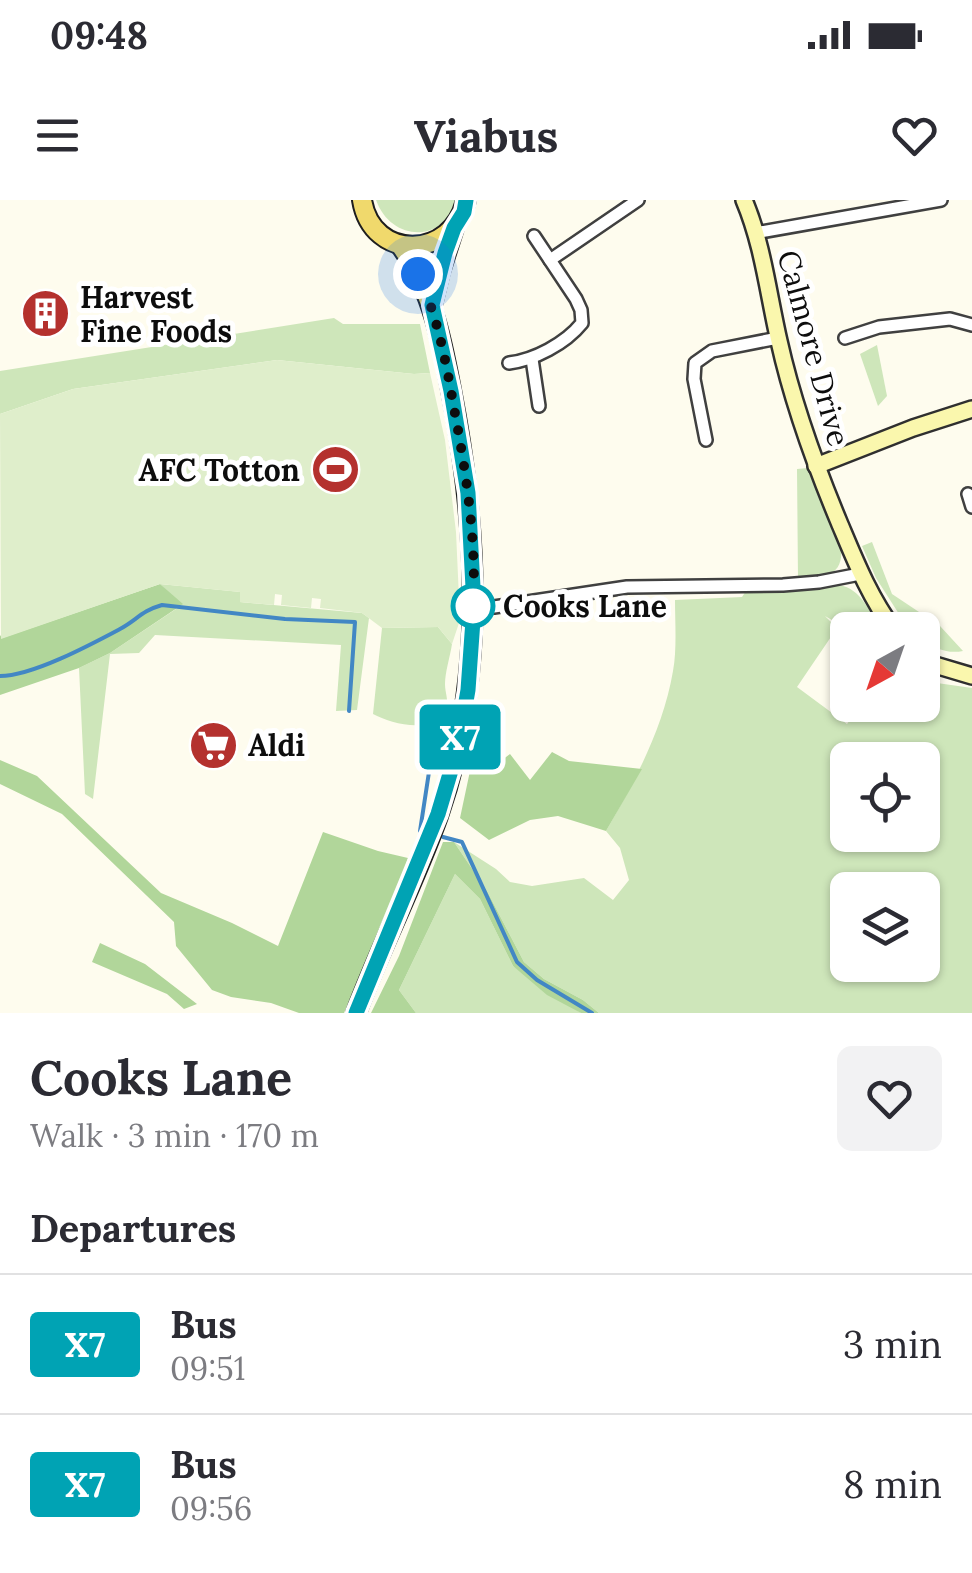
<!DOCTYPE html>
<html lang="en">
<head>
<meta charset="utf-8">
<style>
  :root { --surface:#fff; --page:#f2f2f3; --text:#2b2b33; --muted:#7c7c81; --line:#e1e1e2 }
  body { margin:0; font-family:Lora,serif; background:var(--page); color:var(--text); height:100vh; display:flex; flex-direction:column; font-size:38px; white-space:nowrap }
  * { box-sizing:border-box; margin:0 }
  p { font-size:32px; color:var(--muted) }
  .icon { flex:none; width:55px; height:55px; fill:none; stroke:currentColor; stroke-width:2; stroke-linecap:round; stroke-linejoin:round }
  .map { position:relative; height:813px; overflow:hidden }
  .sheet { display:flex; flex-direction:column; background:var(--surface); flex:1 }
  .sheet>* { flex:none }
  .badge { padding:0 20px; border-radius:8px; font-size:35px; line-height:65px }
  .needle { width:65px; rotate:220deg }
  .buttons { position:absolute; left:830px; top:412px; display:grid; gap:20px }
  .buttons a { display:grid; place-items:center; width:110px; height:110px; border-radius:15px; background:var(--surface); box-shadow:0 2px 8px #0004; font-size:50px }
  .you { position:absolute; width:50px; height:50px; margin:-25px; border:8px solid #fff; border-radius:50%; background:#1a73e8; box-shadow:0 0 0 15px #1a73e833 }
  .map>.badge { position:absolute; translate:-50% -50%; box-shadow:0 0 0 5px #fff }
  h2 { padding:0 30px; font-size:38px; line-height:90px }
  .round { display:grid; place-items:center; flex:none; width:105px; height:105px; border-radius:15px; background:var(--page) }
  .overview { display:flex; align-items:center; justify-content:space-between; height:170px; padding:0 30px }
  h1 { font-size:48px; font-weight:700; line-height:75px }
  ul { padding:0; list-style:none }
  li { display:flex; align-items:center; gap:30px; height:140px; padding:0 30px; border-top:2px solid var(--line) }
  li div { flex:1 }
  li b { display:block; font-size:38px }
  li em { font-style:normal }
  li .badge { min-width:110px; font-weight:700; text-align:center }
  .status { display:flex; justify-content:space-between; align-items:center; height:70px; padding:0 50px; background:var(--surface); direction:ltr }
  .status svg { height:28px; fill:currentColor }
  header { display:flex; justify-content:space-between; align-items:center; height:130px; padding:0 30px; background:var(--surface); font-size:45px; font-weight:700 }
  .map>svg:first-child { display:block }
  .green { fill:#cee6ba; fill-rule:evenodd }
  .forest { fill:#b1d69a }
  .pitch { fill:#dfeecb }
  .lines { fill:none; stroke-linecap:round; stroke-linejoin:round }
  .stream { stroke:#4287c4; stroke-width:4 }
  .street-casing { stroke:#404040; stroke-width:16 }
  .secondary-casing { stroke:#2f2f2f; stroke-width:20 }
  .primary-casing { stroke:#1e1e1e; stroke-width:22 }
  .street { stroke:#fff; stroke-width:11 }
  .secondary { stroke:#faf7ad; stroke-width:15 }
  .primary { stroke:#f0d96c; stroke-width:18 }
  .line-casing { stroke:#fff; stroke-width:22 }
  .line { stroke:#00a3b4; stroke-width:15 }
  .walk { stroke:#0d0d0d; stroke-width:10; stroke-dasharray:0 18 }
  .stop-dot { fill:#fff; stroke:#00a3b4; stroke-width:5 }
  .labels { text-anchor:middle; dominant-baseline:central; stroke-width:10; stroke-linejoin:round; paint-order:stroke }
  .poi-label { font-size:30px; font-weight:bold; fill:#0d0d0d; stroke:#fff; text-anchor:start }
  .street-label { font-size:30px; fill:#0d0d0d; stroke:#fff }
  .stop-label { font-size:30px; font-weight:bold; fill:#0d0d0d; stroke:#fff; text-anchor:start }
</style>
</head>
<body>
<div class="status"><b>09:48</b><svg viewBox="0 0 49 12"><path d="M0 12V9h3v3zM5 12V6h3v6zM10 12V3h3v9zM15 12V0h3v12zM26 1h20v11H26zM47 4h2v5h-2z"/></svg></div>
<header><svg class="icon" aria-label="menu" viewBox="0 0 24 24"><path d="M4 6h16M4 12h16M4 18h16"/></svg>Viabus<svg class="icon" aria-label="heart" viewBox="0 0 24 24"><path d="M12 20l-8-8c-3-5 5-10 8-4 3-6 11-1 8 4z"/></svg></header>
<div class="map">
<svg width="972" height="813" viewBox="0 0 972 813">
  <rect width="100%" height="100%" fill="#fefcee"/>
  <g class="green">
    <path d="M376 0H456C444 44 391 42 376 0Z"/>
    <polygon points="334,118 343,124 420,124 430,173 414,174 277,160 73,189 0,214 0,171"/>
    <polygon points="877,145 887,196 878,206 860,154"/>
    <path d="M808 268 841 347C844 378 822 377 798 379L797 269Z"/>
    <path d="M872 342 892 394 940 426 963 451C948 454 936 449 923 440L922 430H911L906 425 876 378 862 346Z"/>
    <polygon points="160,384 241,392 240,402 362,413 369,418 357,510 336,511 341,445 155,435 139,453 110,454 93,599 85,594 79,468 110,453 182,405"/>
    <path d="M839 385C862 389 869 412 882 430H849L825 416 837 428 797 487 847 524 861 505H922L923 481 972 488V813H599L583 800 544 779 524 762 487 691 454 642 496 669 510 682 532 686 584 678 613 700 629 680 620 648 606 631C635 581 663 529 673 471 677 449 675 423 675 400L742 397 746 391ZM848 560H922V635H848ZM848 690H922V765H848Z"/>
    <path d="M438 427 452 444C450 457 445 472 445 484 445 493 449 500 446 508 435 536 392 524 373 514L382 428Z"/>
    <polygon points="455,674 480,699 513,766 581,813 416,813 399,790"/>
  </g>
  <g class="forest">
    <polygon points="160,384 183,404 110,453 79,468 0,495 0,435 2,438"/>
    <polygon points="552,552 569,561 642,569 606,631 558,616 530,620 489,640 460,618 470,571 498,563 510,554 530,580"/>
    <polygon points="0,560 37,576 161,693 232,723 278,746 323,632 378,651 408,658 398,689 344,813 299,813 271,803 231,797 212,790 176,746 174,722 62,614 0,584"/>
    <polygon points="443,642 454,642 487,691 524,762 544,779 583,800 599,813 581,813 547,795 513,766 480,699 455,674 399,790 416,813 371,813 399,756"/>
    <polygon points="100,743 145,764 197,804 184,809 167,794 92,762"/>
  </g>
  <polygon class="pitch" points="277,160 414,174 430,173 445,240 456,332 460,420 452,444 438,427 382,428 362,413 320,408 321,399 312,398 311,408 281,405 282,395 275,394 274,405 240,402 240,392 160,384 1,439 0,214 73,189"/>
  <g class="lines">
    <g class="stream">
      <path d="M0 476C32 476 90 445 120 429 137 420 141 411 162 405L285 419 355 422 349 511"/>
      <polyline points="420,631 429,572"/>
      <polyline points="443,637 462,642 517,762 537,780 592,813"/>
    </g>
    <defs>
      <g id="street">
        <polyline points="755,33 941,0"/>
        <polyline points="550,60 638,0"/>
        <polyline points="845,138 879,127 950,119 972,125"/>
        <polyline points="532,159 539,206"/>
        <path d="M509 163C534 160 565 144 582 123L581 110 576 99 534 36"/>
        <polyline points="706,240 694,179 695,163 712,151 778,138"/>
        <polyline points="968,294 972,307"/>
        <polyline points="494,407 627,387 783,385 819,382 860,374"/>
      </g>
      <g id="secondary">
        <path d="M744 0C763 45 768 93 779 141 793 204 814 262 839 322 855 360 869 396 894 430"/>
        <polyline points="816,266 913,228 972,209"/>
        <polyline points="922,457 935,465 972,476"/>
      </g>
      <g id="primary">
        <path d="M362 0C372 62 453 60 466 0"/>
        <polyline points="432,105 440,72 454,28"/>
        <path d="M356 813C381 746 414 683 438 616 483 487 479 350 456 217 445 158 436 94 400 45"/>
      </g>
    </defs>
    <use href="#street" class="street-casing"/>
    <use href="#secondary" class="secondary-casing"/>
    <use href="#primary" class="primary-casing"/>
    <use href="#street" class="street"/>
    <use href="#secondary" class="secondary"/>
    <use href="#primary" class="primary"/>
  </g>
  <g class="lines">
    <defs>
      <polyline id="line" points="356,813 438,614 458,547 468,490 474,406 468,293 451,191 432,105 445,53 454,28 464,12 466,0"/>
    </defs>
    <use href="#line" class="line-casing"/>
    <use href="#line" class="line"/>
    <path class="walk" d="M418 74C438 117 446 162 454 208 466 272 477 342 473 406"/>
  </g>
  <defs>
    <symbol id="building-disc" viewBox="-11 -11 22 22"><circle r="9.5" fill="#b4312e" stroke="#fff"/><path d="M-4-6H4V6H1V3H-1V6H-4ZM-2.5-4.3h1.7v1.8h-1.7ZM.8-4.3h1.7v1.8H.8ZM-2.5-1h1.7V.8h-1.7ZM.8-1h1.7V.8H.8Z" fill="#fff"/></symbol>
    <symbol id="stadium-disc" viewBox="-11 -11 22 22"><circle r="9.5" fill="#b4312e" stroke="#fff"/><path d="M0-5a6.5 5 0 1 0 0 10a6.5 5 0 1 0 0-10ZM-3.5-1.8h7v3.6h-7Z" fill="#fff"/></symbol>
    <symbol id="supermarket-disc" viewBox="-11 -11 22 22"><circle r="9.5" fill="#b4312e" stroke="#fff"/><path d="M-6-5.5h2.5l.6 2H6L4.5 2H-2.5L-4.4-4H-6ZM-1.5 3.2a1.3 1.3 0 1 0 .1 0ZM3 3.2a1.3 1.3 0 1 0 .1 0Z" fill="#fff"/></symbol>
  </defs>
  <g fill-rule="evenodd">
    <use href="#building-disc" x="18" y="86" width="55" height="55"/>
    <use href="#stadium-disc" x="308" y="242" width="55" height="55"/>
    <use href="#supermarket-disc" x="186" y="518" width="55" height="55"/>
  </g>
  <circle class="stop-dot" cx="473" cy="406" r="20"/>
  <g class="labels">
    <g class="poi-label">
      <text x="80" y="97">Harvest<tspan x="80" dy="34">Fine Foods</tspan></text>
      <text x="300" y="270" text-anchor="end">AFC Totton</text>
      <text x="248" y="545">Aldi</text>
    </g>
    <g class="street-label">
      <text transform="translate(814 148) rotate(75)">Calmore Drive</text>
    </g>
    <g class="stop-label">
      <text x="503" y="406">Cooks Lane</text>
    </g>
  </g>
</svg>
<div class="buttons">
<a><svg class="needle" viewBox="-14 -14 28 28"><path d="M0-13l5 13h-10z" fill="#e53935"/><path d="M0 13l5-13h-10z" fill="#7c7c81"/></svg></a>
<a><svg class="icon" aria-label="locate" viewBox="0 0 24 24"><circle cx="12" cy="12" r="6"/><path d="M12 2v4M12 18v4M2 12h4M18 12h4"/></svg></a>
<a><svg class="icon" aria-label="layers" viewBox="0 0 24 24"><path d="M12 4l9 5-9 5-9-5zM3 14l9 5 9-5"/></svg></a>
</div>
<div class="you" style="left:418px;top:74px"></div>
<b class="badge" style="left:460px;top:537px;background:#00a3b4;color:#fff">X7</b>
</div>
<section class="sheet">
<div class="overview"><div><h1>Cooks Lane</h1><p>Walk · 3 min · 170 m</p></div><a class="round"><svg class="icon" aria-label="heart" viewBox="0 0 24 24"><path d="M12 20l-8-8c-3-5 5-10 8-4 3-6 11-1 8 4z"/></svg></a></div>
<h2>Departures</h2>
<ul>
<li><span class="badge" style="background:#00a3b4;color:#fff">X7</span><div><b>Bus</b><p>09:51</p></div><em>3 min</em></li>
<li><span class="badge" style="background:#00a3b4;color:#fff">X7</span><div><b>Bus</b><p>09:56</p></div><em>8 min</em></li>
</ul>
</section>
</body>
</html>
